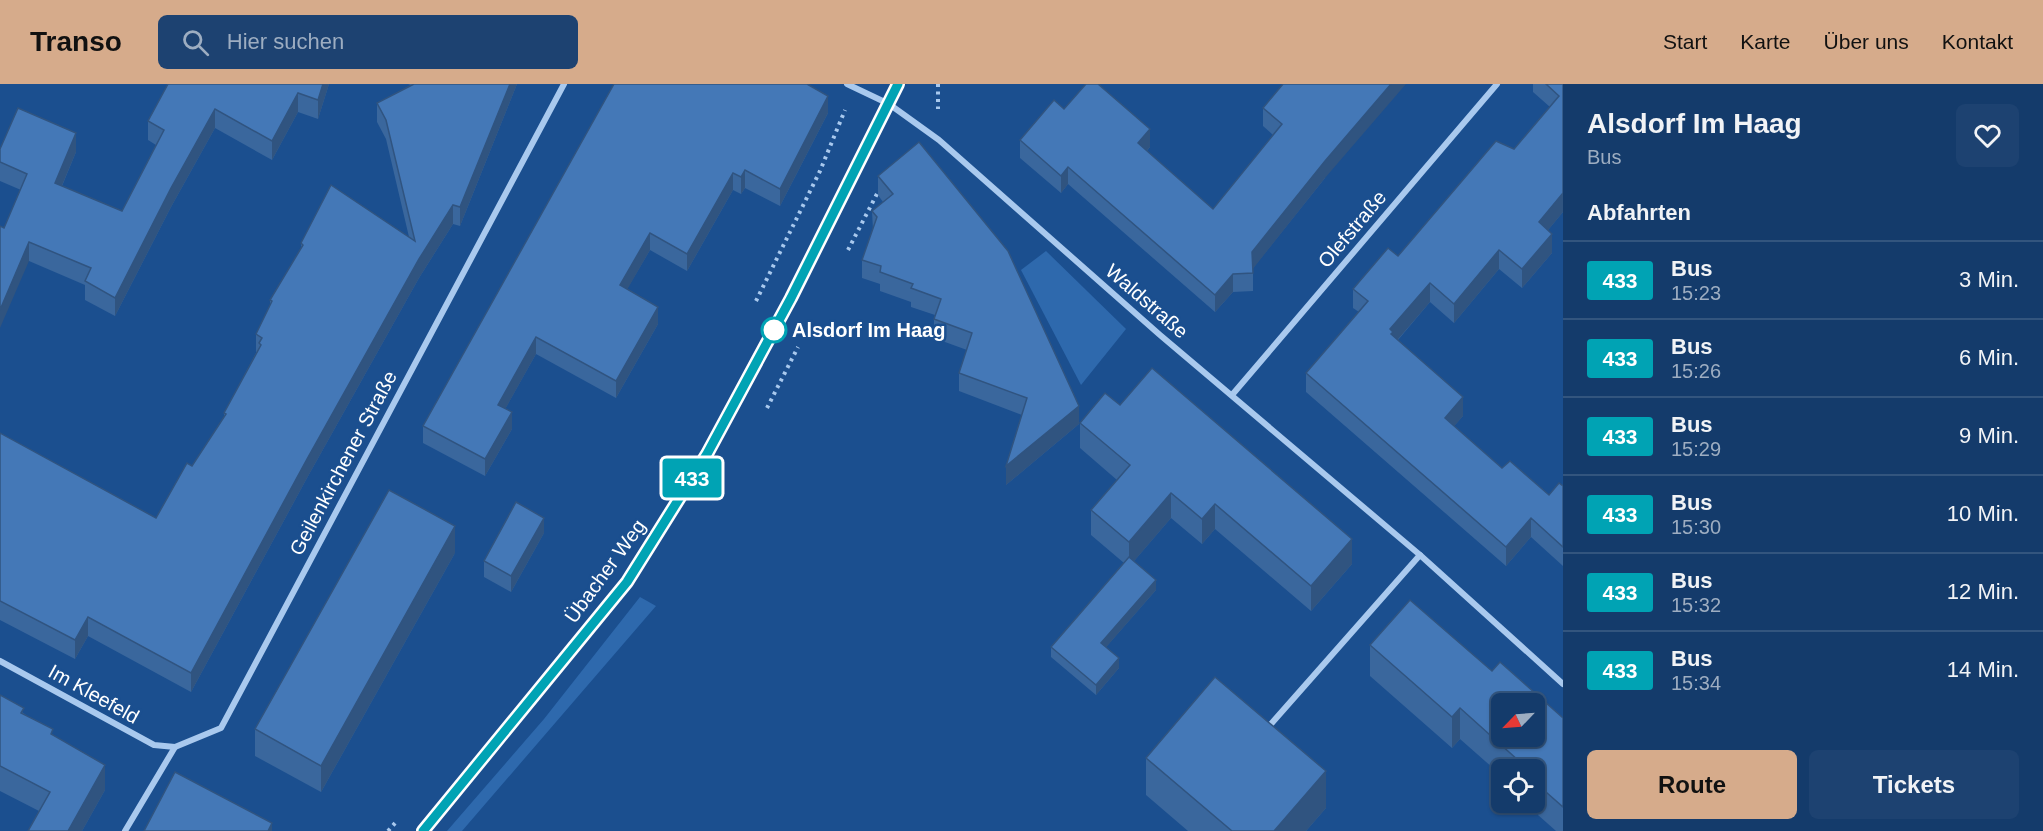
<!DOCTYPE html>
<html lang="de">
<head>
<meta charset="utf-8">
<style>
  :root { --surface:#143b6b; --page:#1d4271; --text:#f1f3f6; --muted:#9dadc1; --line:#33557e; --accent:#d6ab8b }
  body { margin:0; font-family:Arial,sans-serif; background:var(--page); color:var(--text); height:100vh; display:flex; flex-direction:column; font-size:22px; white-space:nowrap }
  * { box-sizing:border-box; margin:0 }
  p { font-size:20px; color:var(--muted) }
  .icon { flex:none; width:33px; height:33px; fill:none; stroke:currentColor; stroke-width:2; stroke-linecap:round; stroke-linejoin:round }
  .map { position:relative; flex:1; overflow:hidden }
  .side { display:flex; flex-direction:column; background:var(--surface); width:480px }
  .side>* { flex:none }
  .badge { padding:0 12px; border-radius:4px; font-size:21px; line-height:39px }
  .needle { width:39px; rotate:245deg }
  .fabs { position:absolute; left:1491px; top:609px; display:grid; gap:12px }
  .fabs a { display:grid; place-items:center; width:54px; height:54px; border-radius:9px; background:var(--surface); box-shadow:0 2px 4px #0004,0 0 0 2px var(--line); font-size:30px }
  .map>.badge { position:absolute; translate:-50% -50%; box-shadow:0 0 0 3px #fff }
  h2 { padding:0 24px; font-size:22px; line-height:54px }
  .round { display:grid; place-items:center; flex:none; width:63px; height:63px; border-radius:9px; background:var(--page) }
  .head { display:flex; align-items:center; justify-content:space-between; height:102px; padding:0 24px }
  h1 { font-size:28px; font-weight:700; line-height:45px }
  .cta { display:flex; gap:12px; margin-top:auto; padding:12px 24px }
  .cta a { flex:1; height:69px; border-radius:9px; background:var(--accent); color:#111; font-size:24px; font-weight:700; line-height:69px; text-align:center }
  .cta a+a { background:var(--page); color:var(--text) }
  ul { padding:0; list-style:none }
  li { display:flex; align-items:center; gap:18px; height:78px; padding:0 24px; border-top:2px solid var(--line) }
  li div { flex:1 }
  li b { display:block; font-size:22px }
  li em { font-style:normal }
  li .badge { min-width:66px; font-weight:700; text-align:center }
  header { display:flex; align-items:center; gap:36px; box-sizing:border-box; height:84px; padding:0 30px; background:var(--accent); color:#111 }
  header strong { font-size:28px }
  nav { display:flex; gap:33px; margin-inline-start:auto; font-size:21px }
  .search { width:420px; height:54px; background:var(--page); display:flex; align-items:center; gap:15px; box-sizing:border-box; padding:0 21px; border-radius:9px; color:var(--muted); font-size:22px }
  main { display:flex; flex:1; min-height:0 }
  .map>svg:first-child { display:block }
  .green { fill:#2e69ad }
  .lines { fill:none; stroke-linecap:round; stroke-linejoin:round }
  .path { stroke:#a9c9ee; stroke-width:4; stroke-dasharray:3 4.5; stroke-linecap:butt }
  .street { stroke:#a9c9ee; stroke-width:6 }
  .secondary { stroke:#d6e6fa; stroke-width:12 }
  .wall { fill:#3a679d }
  .shaded-wall { fill:#305480 }
  .building { fill:#4478b7; stroke:#305480; stroke-width:1.5; fill-rule:evenodd }
  .line-casing { stroke:#fff; stroke-width:14 }
  .line { stroke:#00a3b4; stroke-width:9 }
  .stop-dot { fill:#fff; stroke:#00a3b4; stroke-width:3 }
  .labels { text-anchor:middle; dominant-baseline:central; stroke-width:5; stroke-linejoin:round; paint-order:stroke }
  .street-label { font-size:20px; fill:#fff; stroke:#1b4f8f }
  .stop-label { font-size:20px; font-weight:bold; fill:#fff; stroke:#1b4f8f; text-anchor:start }
</style>
</head>
<body>
<header>
<strong>Transo</strong>
<div class="search"><svg class="icon" aria-label="search" viewBox="0 0 24 24"><circle cx="10" cy="10" r="6"/><path d="M15 15l6 6"/></svg>Hier suchen</div>
<nav><a>Start</a><a>Karte</a><a>Über uns</a><a>Kontakt</a></nav>
</header>
<main>
<div class="map">
<svg width="1563" height="747" viewBox="0 0 1563 747">
  <rect width="100%" height="100%" fill="#1b4f8f"/>
  <g class="green">
    <polygon points="1046,167 1126,245 1081,301 1021,186"/>
    <polygon points="640,513 656,522 462,747 447,747 544,635"/>
  </g>
  <g class="lines">
    <g class="path">
      <polyline points="938,0 938,25"/>
      <polyline points="848,166 879,106"/>
      <polyline points="756,217 820,87 845,26"/>
      <polyline points="767,324 798,263"/>
      <polyline points="388,747 397,737"/>
    </g>
    <g class="street">
      <polyline points="847,0 889,20 939,56 1160,251 1420,471 1563,600"/>
      <polyline points="1232,311 1497,0"/>
      <polyline points="0,577 154,661 175,663"/>
      <polyline points="1271,640 1420,471"/>
      <polyline points="125,747 175,663 221,644 564,0"/>
    </g>
    <polyline class="secondary" points="423,747 627,498 707,370 791,214 898,0"/>
  </g>
  <g class="wall">
    <polygon points="329,0 318,35 298,28 272,76 215,44 171,123 115,232 85,216 85,201 29,177 4,144 21,106 0,97 0,65 76,68 62,102 122,127 156,61 148,56 148,37"/>
    <polygon points="408,0 517,0 460,142 453,140 419,194 307,394 191,608 88,552 75,575 0,536 0,349 156,434 192,382 224,334 224,329 256,269 256,250 270,221 270,216 301,164 301,159 409,153 386,55 377,38 377,19 411,1"/>
    <polygon points="614,0 828,29 780,122 745,104 741,110 733,106 687,187 650,166 627,205 658,240 616,314 536,270 505,325 512,345 485,392 423,359 423,342"/>
    <polygon points="1283,0 1325,94 1253,184 1253,207 1233,208 1215,228 1068,100 1061,109 1020,74 1020,56 1064,25 1150,63 1147,67 1213,125 1273,51 1263,42 1263,24"/>
    <polygon points="1533,0 1563,0 1563,128 1548,146 1552,169 1522,204 1499,185 1454,239 1430,218 1398,256 1463,332 1454,342 1502,384 1549,411 1563,402 1563,482 1531,453 1506,482 1306,308 1306,289 1359,228 1353,224 1353,205 1398,172 1514,65 1550,23 1533,8"/>
    <polygon points="878,92 1079,340 1006,401 1022,331 959,307 959,289 967,266 934,254 934,235 935,231 911,223 911,218 880,207 880,200 862,194 862,176 873,146 872,127 883,118 878,111"/>
    <polygon points="1120,321 1352,480 1311,527 1215,445 1202,460 1171,434 1134,477 1156,506 1106,563 1119,584 1096,611 1051,573 1051,563 1124,479 1091,451 1091,426 1117,396 1080,364 1080,339"/>
    <polygon points="544,449 511,508 484,493 484,477"/>
    <polygon points="455,469 321,708 255,672 255,645"/>
    <polygon points="1370,561 1492,587 1563,634 1563,747 1556,747 1538,731 1538,724 1532,718 1534,718 1534,686 1502,686 1502,692 1460,655 1452,664 1370,592"/>
    <polygon points="0,611 53,652 105,706 82,747 28,747 39,727 0,707"/>
    <polygon points="1146,674 1326,724 1306,747 1188,747 1146,711"/>
  </g>
  <g class="shaded-wall">
    <polygon points="323,0 329,0 318,35 318,16"/>
    <polygon points="510,0 517,0 460,142 460,123"/>
    <polygon points="1391,0 1406,0 1325,94 1252,186 1252,168 1325,77"/>
    <polygon points="298,9 298,28 272,76 272,57"/>
    <polygon points="828,12 828,29 780,122 780,105"/>
    <polygon points="215,25 215,44 171,123 115,232 115,214 171,104"/>
    <polygon points="1150,45 1150,63 1138,77 1138,59"/>
    <polygon points="76,49 76,68 55,118 55,99"/>
    <polygon points="1068,83 1068,100 1061,109 1061,92"/>
    <polygon points="745,86 745,104 741,110 741,93"/>
    <polygon points="733,89 733,106 687,187 687,170"/>
    <polygon points="1563,109 1563,128 1539,157 1539,138"/>
    <polygon points="453,121 453,140 419,194 307,394 191,608 191,589 307,375 419,175"/>
    <polygon points="650,149 650,166 620,218 620,201"/>
    <polygon points="1552,150 1552,169 1522,204 1522,185"/>
    <polygon points="29,158 29,177 0,244 0,226"/>
    <polygon points="1499,166 1499,185 1454,239 1454,220"/>
    <polygon points="1233,190 1233,208 1215,228 1215,211"/>
    <polygon points="1430,199 1430,218 1393,261 1390,245"/>
    <polygon points="658,223 658,240 616,314 616,297"/>
    <polygon points="536,253 536,270 498,338 498,321"/>
    <polygon points="1463,313 1463,332 1445,353 1445,334"/>
    <polygon points="1079,322 1079,340 1006,401 1006,382"/>
    <polygon points="512,328 512,345 485,392 485,375"/>
    <polygon points="1171,409 1171,434 1129,483 1129,458"/>
    <polygon points="1215,420 1215,445 1202,460 1202,435"/>
    <polygon points="544,434 544,449 511,508 511,492"/>
    <polygon points="1531,434 1531,453 1506,482 1506,463"/>
    <polygon points="455,442 455,469 321,708 321,682"/>
    <polygon points="1352,455 1352,480 1311,527 1311,502"/>
    <polygon points="1156,496 1156,506 1101,569 1101,559"/>
    <polygon points="88,533 88,552 75,575 75,556"/>
    <polygon points="1119,574 1119,584 1096,611 1096,601"/>
    <polygon points="1460,624 1460,655 1452,664 1452,633"/>
    <polygon points="105,681 105,706 82,747 68,747"/>
    <polygon points="1326,687 1326,724 1306,747 1274,747"/>
    <polygon points="272,739 272,747 268,747"/>
  </g>
  <g class="building">
    <polygon points="168,0 323,0 318,16 298,9 272,57 215,25 171,104 115,214 85,197 91,184 29,158 0,226 0,142 4,144 27,90 0,78 0,65 18,24 76,49 55,99 122,127 164,46 148,37"/>
    <polygon points="414,0 510,0 460,123 453,121 419,175 307,375 191,589 88,533 75,556 0,517 0,349 156,434 187,379 192,382 226,330 224,329 261,261 259,259 262,254 256,250 272,217 270,216 303,161 301,159 331,101 415,157 386,36 377,19"/>
    <polygon points="614,0 807,0 828,12 780,105 745,86 741,93 733,89 687,170 650,149 620,201 658,223 616,297 536,253 498,321 512,328 485,375 423,342"/>
    <polygon points="1086,0 1098,0 1150,45 1138,59 1213,125 1282,40 1263,24 1283,0 1391,0 1325,77 1252,168 1253,189 1233,190 1215,211 1068,83 1061,92 1020,56 1054,16 1064,25"/>
    <polygon points="1546,0 1563,0 1563,109 1539,138 1552,150 1522,185 1499,166 1454,220 1430,199 1390,245 1393,248 1391,250 1463,313 1445,334 1502,384 1510,377 1549,411 1559,399 1563,402 1563,463 1531,434 1506,463 1306,289 1368,217 1353,205 1388,164 1398,172 1496,57 1514,65 1559,12"/>
    <polygon points="919,58 1008,167 1079,322 1006,382 1027,314 959,289 972,249 934,235 941,215 911,204 913,200 880,188 881,182 862,176 877,133 872,127 893,110 878,92"/>
    <polygon points="1152,284 1352,455 1311,502 1215,420 1202,435 1171,409 1129,458 1091,426 1130,381 1080,339 1105,309 1120,321"/>
    <polygon points="389,406 455,442 321,682 255,645"/>
    <polygon points="516,418 544,434 511,492 484,477"/>
    <polygon points="1129,473 1156,496 1101,559 1119,574 1096,601 1051,563"/>
    <path d="M1410 516 1492 587 1500 578 1563 634V723L1538 701 1542 696 1534 690V686H1529L1460 624 1452 633 1370 561ZM1502 620H1534V652H1502Z"/>
    <polygon points="1215,593 1326,687 1274,747 1232,747 1146,674"/>
    <polygon points="0,611 24,624 21,629 53,645 51,650 105,681 68,747 28,747 50,708 0,682"/>
    <polygon points="175,688 272,739 268,747 144,747"/>
  </g>
  <g class="lines">
    <defs>
      <polyline id="line" points="423,747 627,498 707,370 791,214 898,0"/>
    </defs>
    <use href="#line" class="line-casing"/>
    <use href="#line" class="line"/>
  </g>
  <circle class="stop-dot" cx="774" cy="246" r="12"/>
  <g class="labels">
    <g class="street-label">
      <text transform="translate(1352 145) rotate(-50)">Olefstraße</text>
      <text transform="translate(1147 217) rotate(41)">Waldstraße</text>
      <text transform="translate(343 379) rotate(-62)">Geilenkirchener Straße</text>
      <text transform="translate(605 487) rotate(-54)">Übacher Weg</text>
      <text transform="translate(94 610) rotate(29)">Im Kleefeld</text>
    </g>
    <g class="stop-label">
      <text x="792" y="246">Alsdorf Im Haag</text>
    </g>
  </g>
</svg>
<div class="fabs">
<a><svg class="needle" viewBox="-14 -14 28 28"><path d="M0-13l5 13h-10z" fill="#e53935"/><path d="M0 13l5-13h-10z" fill="#9dadc1"/></svg></a>
<a><svg class="icon" aria-label="locate" viewBox="0 0 24 24"><circle cx="12" cy="12" r="6"/><path d="M12 2v4M12 18v4M2 12h4M18 12h4"/></svg></a>
</div>
<b class="badge" style="left:692px;top:394px;background:#00a3b4;color:#fff">433</b>
</div>
<section class="side">
<div class="head"><div><h1>Alsdorf Im Haag</h1><p>Bus</p></div><a class="round"><svg class="icon" aria-label="heart" viewBox="0 0 24 24"><path d="M12 20l-8-8c-3-5 5-10 8-4 3-6 11-1 8 4z"/></svg></a></div>
<h2>Abfahrten</h2>
<ul>
<li><span class="badge" style="background:#00a3b4;color:#fff">433</span><div><b>Bus</b><p>15:23</p></div><em>3 Min.</em></li>
<li><span class="badge" style="background:#00a3b4;color:#fff">433</span><div><b>Bus</b><p>15:26</p></div><em>6 Min.</em></li>
<li><span class="badge" style="background:#00a3b4;color:#fff">433</span><div><b>Bus</b><p>15:29</p></div><em>9 Min.</em></li>
<li><span class="badge" style="background:#00a3b4;color:#fff">433</span><div><b>Bus</b><p>15:30</p></div><em>10 Min.</em></li>
<li><span class="badge" style="background:#00a3b4;color:#fff">433</span><div><b>Bus</b><p>15:32</p></div><em>12 Min.</em></li>
<li><span class="badge" style="background:#00a3b4;color:#fff">433</span><div><b>Bus</b><p>15:34</p></div><em>14 Min.</em></li>
</ul>
<div class="cta"><a>Route</a><a>Tickets</a></div>
</section>
</main>
</body>
</html>
